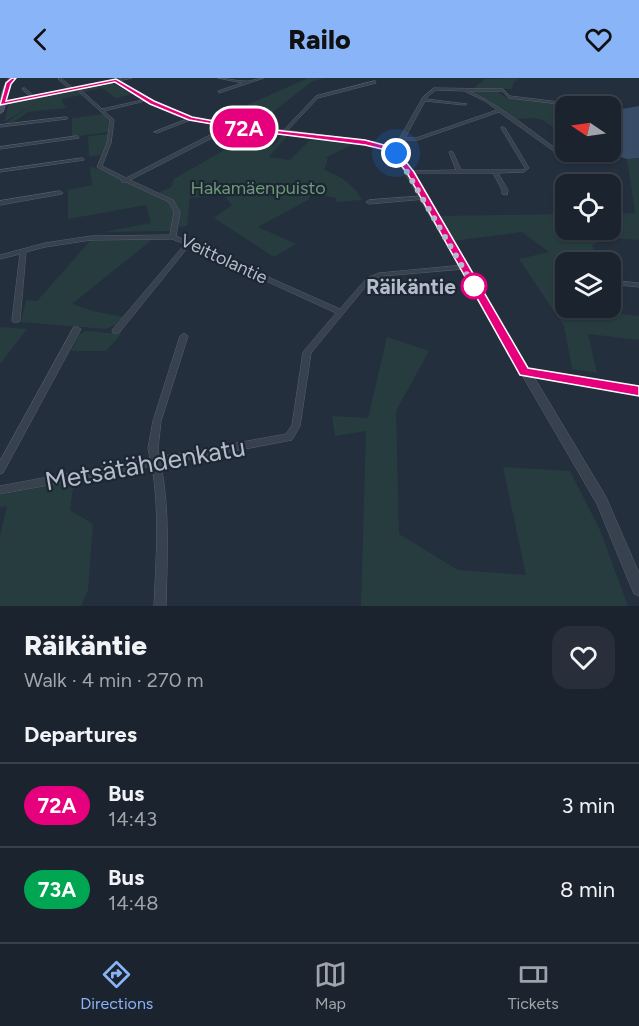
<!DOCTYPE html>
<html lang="en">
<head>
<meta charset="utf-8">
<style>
  :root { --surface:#1b232e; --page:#282f3a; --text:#f1f3f6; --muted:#a0a4aa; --line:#39404a; --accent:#8ab4f8 }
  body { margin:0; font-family:Figtree,sans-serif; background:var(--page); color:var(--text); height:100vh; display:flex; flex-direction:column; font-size:22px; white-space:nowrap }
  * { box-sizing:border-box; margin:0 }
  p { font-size:20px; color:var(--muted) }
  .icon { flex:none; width:33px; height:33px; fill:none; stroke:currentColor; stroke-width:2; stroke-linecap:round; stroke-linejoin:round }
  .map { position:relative; height:528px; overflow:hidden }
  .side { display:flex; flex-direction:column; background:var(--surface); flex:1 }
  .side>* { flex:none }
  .badge { padding:0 12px; border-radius:20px; font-size:21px; line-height:39px }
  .needle { width:39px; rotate:283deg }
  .tools { position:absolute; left:555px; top:18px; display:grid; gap:12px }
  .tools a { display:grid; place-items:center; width:66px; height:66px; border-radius:12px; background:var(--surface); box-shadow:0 2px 4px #0004,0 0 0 2px var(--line); font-size:30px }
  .you { position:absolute; width:30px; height:30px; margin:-15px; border:4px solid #fff; border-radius:50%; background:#1a73e8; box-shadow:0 0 0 9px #1a73e833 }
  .map>.badge { position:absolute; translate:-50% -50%; box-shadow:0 0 0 3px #fff }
  h2 { padding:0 24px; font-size:22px; line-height:54px }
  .round { display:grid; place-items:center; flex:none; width:63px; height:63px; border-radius:18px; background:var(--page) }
  .summary { display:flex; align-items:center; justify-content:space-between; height:102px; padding:0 24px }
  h1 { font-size:28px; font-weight:800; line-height:45px }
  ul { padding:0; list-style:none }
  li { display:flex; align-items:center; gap:18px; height:84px; padding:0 24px; border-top:2px solid var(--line) }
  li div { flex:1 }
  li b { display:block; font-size:22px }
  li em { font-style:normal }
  li .badge { min-width:66px; font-weight:700; text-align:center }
  header { display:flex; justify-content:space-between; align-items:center; height:78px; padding:0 24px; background:var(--accent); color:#111; font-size:27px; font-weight:800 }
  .tabs { display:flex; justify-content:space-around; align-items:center; height:84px; border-top:2px solid var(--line); background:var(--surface); font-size:16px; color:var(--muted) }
  .tabs a { display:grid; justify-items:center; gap:3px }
  .tabs .on { color:var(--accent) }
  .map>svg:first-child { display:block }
  .green { fill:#263c3f }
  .water { fill:#394c67 }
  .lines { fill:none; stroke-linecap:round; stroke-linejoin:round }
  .minor-casing { stroke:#565f6c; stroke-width:1 }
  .tertiary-casing { stroke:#565f6c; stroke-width:1 }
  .secondary-casing { stroke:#565f6c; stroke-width:2 }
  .minor { fill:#38414e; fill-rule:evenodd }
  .tertiary { fill:#38414e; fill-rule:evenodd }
  .secondary { fill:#465061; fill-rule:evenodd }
  .line { fill:#e6007e; stroke:#fff; stroke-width:1.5 }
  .walk { stroke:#b4bcc9; stroke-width:6; stroke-dasharray:0 10.8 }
  .stop-dot { fill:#fff; stroke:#e6007e; stroke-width:3 }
  .labels { text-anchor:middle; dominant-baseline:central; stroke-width:4.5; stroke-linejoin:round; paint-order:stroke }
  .far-park-label { font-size:18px; fill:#6b9a76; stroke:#1d2633 }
  .far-street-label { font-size:18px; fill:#b4bcc9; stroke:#1d2633 }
  .stop-label { font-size:21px; font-weight:bold; fill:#b4bcc9; stroke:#1d2633; text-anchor:end }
  .near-street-label { font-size:26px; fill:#b4bcc9; stroke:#1d2633 }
</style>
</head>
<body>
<header><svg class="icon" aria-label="back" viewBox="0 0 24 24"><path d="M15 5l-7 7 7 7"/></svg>Railo<svg class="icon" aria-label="heart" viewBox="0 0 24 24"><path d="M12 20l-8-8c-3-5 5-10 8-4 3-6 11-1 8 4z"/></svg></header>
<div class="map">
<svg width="639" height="528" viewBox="0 0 639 528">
  <rect width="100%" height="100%" fill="#242f3e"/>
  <g class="green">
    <polygon points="308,0 324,0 311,4 253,50 249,49 255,41 236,32"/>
    <polygon points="514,0 519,1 514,4 512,11 495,11 503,18 514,21 581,27 566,28 565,58 543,42 533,40 517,41 470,13 485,1"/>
    <polygon points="112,5 134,16 116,20 102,10 84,14 80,11"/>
    <polygon points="75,12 82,17 61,21 66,30 28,34 12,45 6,45 29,29 4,44 9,26"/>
    <polygon points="104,36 109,40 108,54 72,59 72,40"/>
    <path d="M246 52 258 53 248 64 273 68 283 57H288L269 79 290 82 312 60 350 65 351 67 325 80 328 81 324 92C342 99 352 105 362 122L336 124V120L311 116 308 122 258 149 296 166 274 179 214 140 232 127 224 117 190 120 187 148 179 149C179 131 177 121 158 115L171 109 174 101 238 64Z"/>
    <polygon points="109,56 108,66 100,77 89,79 88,58"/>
    <polygon points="639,80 639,162 609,160 592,167 595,176 575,175 569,177 572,184 566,184 565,193 555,191 557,201 565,202 566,230 639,238 639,262 588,256 597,295 572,291 564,248 519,181 549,174 522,154 453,163 439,138 565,136 566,152 610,152 611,136 635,135 627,81"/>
    <path d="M90 89C99 89 156 117 169 123L175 134 172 153 104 154 151 145 146 127 68 141V112L92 107Z"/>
    <polygon points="153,161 72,226 93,233 123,239 115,247 106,251 21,244 26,222 37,223 91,162"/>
    <polygon points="0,249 27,251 0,286"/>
    <polygon points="85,253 89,253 121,256 106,273 71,273 79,257"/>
    <polygon points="387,259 429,273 396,333 399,456 458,492 526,497 503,389 570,393 600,452 628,528 361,528 366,353 335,358 332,338 368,340"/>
    <polygon points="74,403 70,432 93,446 88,512 81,528 0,528 0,458 7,428 0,429 0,417"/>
  </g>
  <polygon class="water" points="639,28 639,80 627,81 614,77 617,57 611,52 611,33"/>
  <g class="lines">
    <defs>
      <g id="minor">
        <polygon points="59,0 61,0 74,11 74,13 72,13 59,2"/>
        <path d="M218 0C227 0 235 3 244 3 251 4 257 0 264 0L219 15 218 13 242 5Z"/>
        <polygon points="375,3 376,5 318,20 284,56 281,55 316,18"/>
        <polygon points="23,10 25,10 35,19 35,21 33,21 23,12"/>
        <path d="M77 10H79L102 31 147 21 149 22 104 33 114 42 111 65 102 88 126 100 210 57 226 46 229 47 214 59 130 102 173 122 180 134 176 158 340 231 367 200 379 195 464 187 467 189 464 191 382 198 371 202 311 275 300 348 292 362 161 387C170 433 167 481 166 528H154C156 482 160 434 152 388L0 416V408L150 380 148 370 153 343 180 258 184 255 188 258 161 343 158 370 159 379 286 356 292 347 303 274 336 235 189 168 119 255H113L112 253 113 251 185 166 172 161 91 162 45 169 26 174 20 242 19 244H13L12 242 20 176 0 181V177L45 165 91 158 170 157 174 134 169 124 126 104H122V102L97 89 107 65 110 42 77 12Z"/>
        <path d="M434 10 503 11 510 18 559 24H582L590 22 597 18 600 19 592 24 582 26H559L509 20 502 13H469C505 30 538 58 571 82V83L569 84 499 34 418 62H403C401 67 392 71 387 71V69L398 63 423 19ZM436 12 466 13V14L485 23 497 32 416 60H405L425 23 465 27 467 26 426 21Z"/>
        <polygon points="66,39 68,40 67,41 0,49 0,47"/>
        <polygon points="190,40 193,41 157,55 154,54"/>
        <polygon points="503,49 505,50 529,90 524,94 498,95 508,112 507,117 502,116 502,112 493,95 410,95 408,94 410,93 456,92 449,74 451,73 453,74 461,92 523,92 525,90 501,50"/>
        <polygon points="77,58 79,59 79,60 0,71 0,69"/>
        <polygon points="82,80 84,81 84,82 0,94 0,92"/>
        <polygon points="60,113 63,115 62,116 0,127 0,123"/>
        <polygon points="423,118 425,119 425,121 369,126 366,124 369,122"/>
        <polygon points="564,197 566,197 566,201 561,199"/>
        <polygon points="610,202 639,205 639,209 610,206"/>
        <polygon points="74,249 77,249 81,251 3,395 0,396 0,383"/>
      </g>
      <polygon id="tertiary" points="124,0 132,0 119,3 150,22 192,40 376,64 398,74 529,291 639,309 639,317 534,299 606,419 639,495 639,518 634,516 597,426 522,297 521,296 520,293 394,76 375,67 191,42 146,24 115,4 2,27 0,26 2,25"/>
      <path id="secondary" d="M10 0H15L10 5 3 33 0 35C0 23 2 9 10 0Z"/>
    </defs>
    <use href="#minor" class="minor-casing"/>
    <use href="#tertiary" class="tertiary-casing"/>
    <use href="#secondary" class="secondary-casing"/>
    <use href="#minor" class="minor"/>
    <use href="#tertiary" class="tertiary"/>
    <use href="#secondary" class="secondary"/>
  </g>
  <polygon class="line" points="12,0 16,0 11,6 6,23 116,1 154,23 192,39 247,49 365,62 395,70 414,94 528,290 639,308 639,318 520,297 407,95 390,73 365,67 247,52 189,42 150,26 115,4 0,27 6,5"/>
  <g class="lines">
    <polyline class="walk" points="396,75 476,212 474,208"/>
  </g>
  <circle class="stop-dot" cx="474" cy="208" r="12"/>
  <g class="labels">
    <g class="far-park-label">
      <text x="258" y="110">Hakamäenpuisto</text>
    </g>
    <g class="far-street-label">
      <text transform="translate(224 181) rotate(25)">Veittolantie</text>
    </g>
    <g class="stop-label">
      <text x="456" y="208">Räikäntie</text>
    </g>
    <g class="near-street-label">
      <text transform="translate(145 386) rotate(-10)">Metsätähdenkatu</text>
    </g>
  </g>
</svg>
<div class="tools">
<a><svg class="needle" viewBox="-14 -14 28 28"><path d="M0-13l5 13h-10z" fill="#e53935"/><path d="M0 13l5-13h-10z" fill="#a0a4aa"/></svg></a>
<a><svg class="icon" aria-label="locate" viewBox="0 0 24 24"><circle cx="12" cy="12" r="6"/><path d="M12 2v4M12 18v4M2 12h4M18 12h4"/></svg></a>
<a><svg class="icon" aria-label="layers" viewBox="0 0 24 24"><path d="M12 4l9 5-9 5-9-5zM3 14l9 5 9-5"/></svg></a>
</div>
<div class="you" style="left:396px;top:75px"></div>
<b class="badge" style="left:244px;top:50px;background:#e6007e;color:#fff">72A</b>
</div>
<section class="side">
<div class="summary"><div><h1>Räikäntie</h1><p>Walk · 4 min · 270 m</p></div><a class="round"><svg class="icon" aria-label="heart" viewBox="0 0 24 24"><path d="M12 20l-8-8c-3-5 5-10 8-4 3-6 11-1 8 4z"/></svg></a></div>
<h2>Departures</h2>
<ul>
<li><span class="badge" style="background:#e6007e;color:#fff">72A</span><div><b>Bus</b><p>14:43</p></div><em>3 min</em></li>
<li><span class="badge" style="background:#00a651;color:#fff">73A</span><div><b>Bus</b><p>14:48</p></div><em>8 min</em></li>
</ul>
</section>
<nav class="tabs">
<a class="on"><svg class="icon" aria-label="directions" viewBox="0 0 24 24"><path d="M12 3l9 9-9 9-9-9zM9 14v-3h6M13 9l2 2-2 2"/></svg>Directions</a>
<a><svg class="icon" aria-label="map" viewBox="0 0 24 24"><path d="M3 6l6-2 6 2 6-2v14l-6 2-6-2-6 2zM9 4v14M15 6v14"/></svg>Map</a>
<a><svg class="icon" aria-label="tickets" viewBox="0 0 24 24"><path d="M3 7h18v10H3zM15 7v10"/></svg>Tickets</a>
</nav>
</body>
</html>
